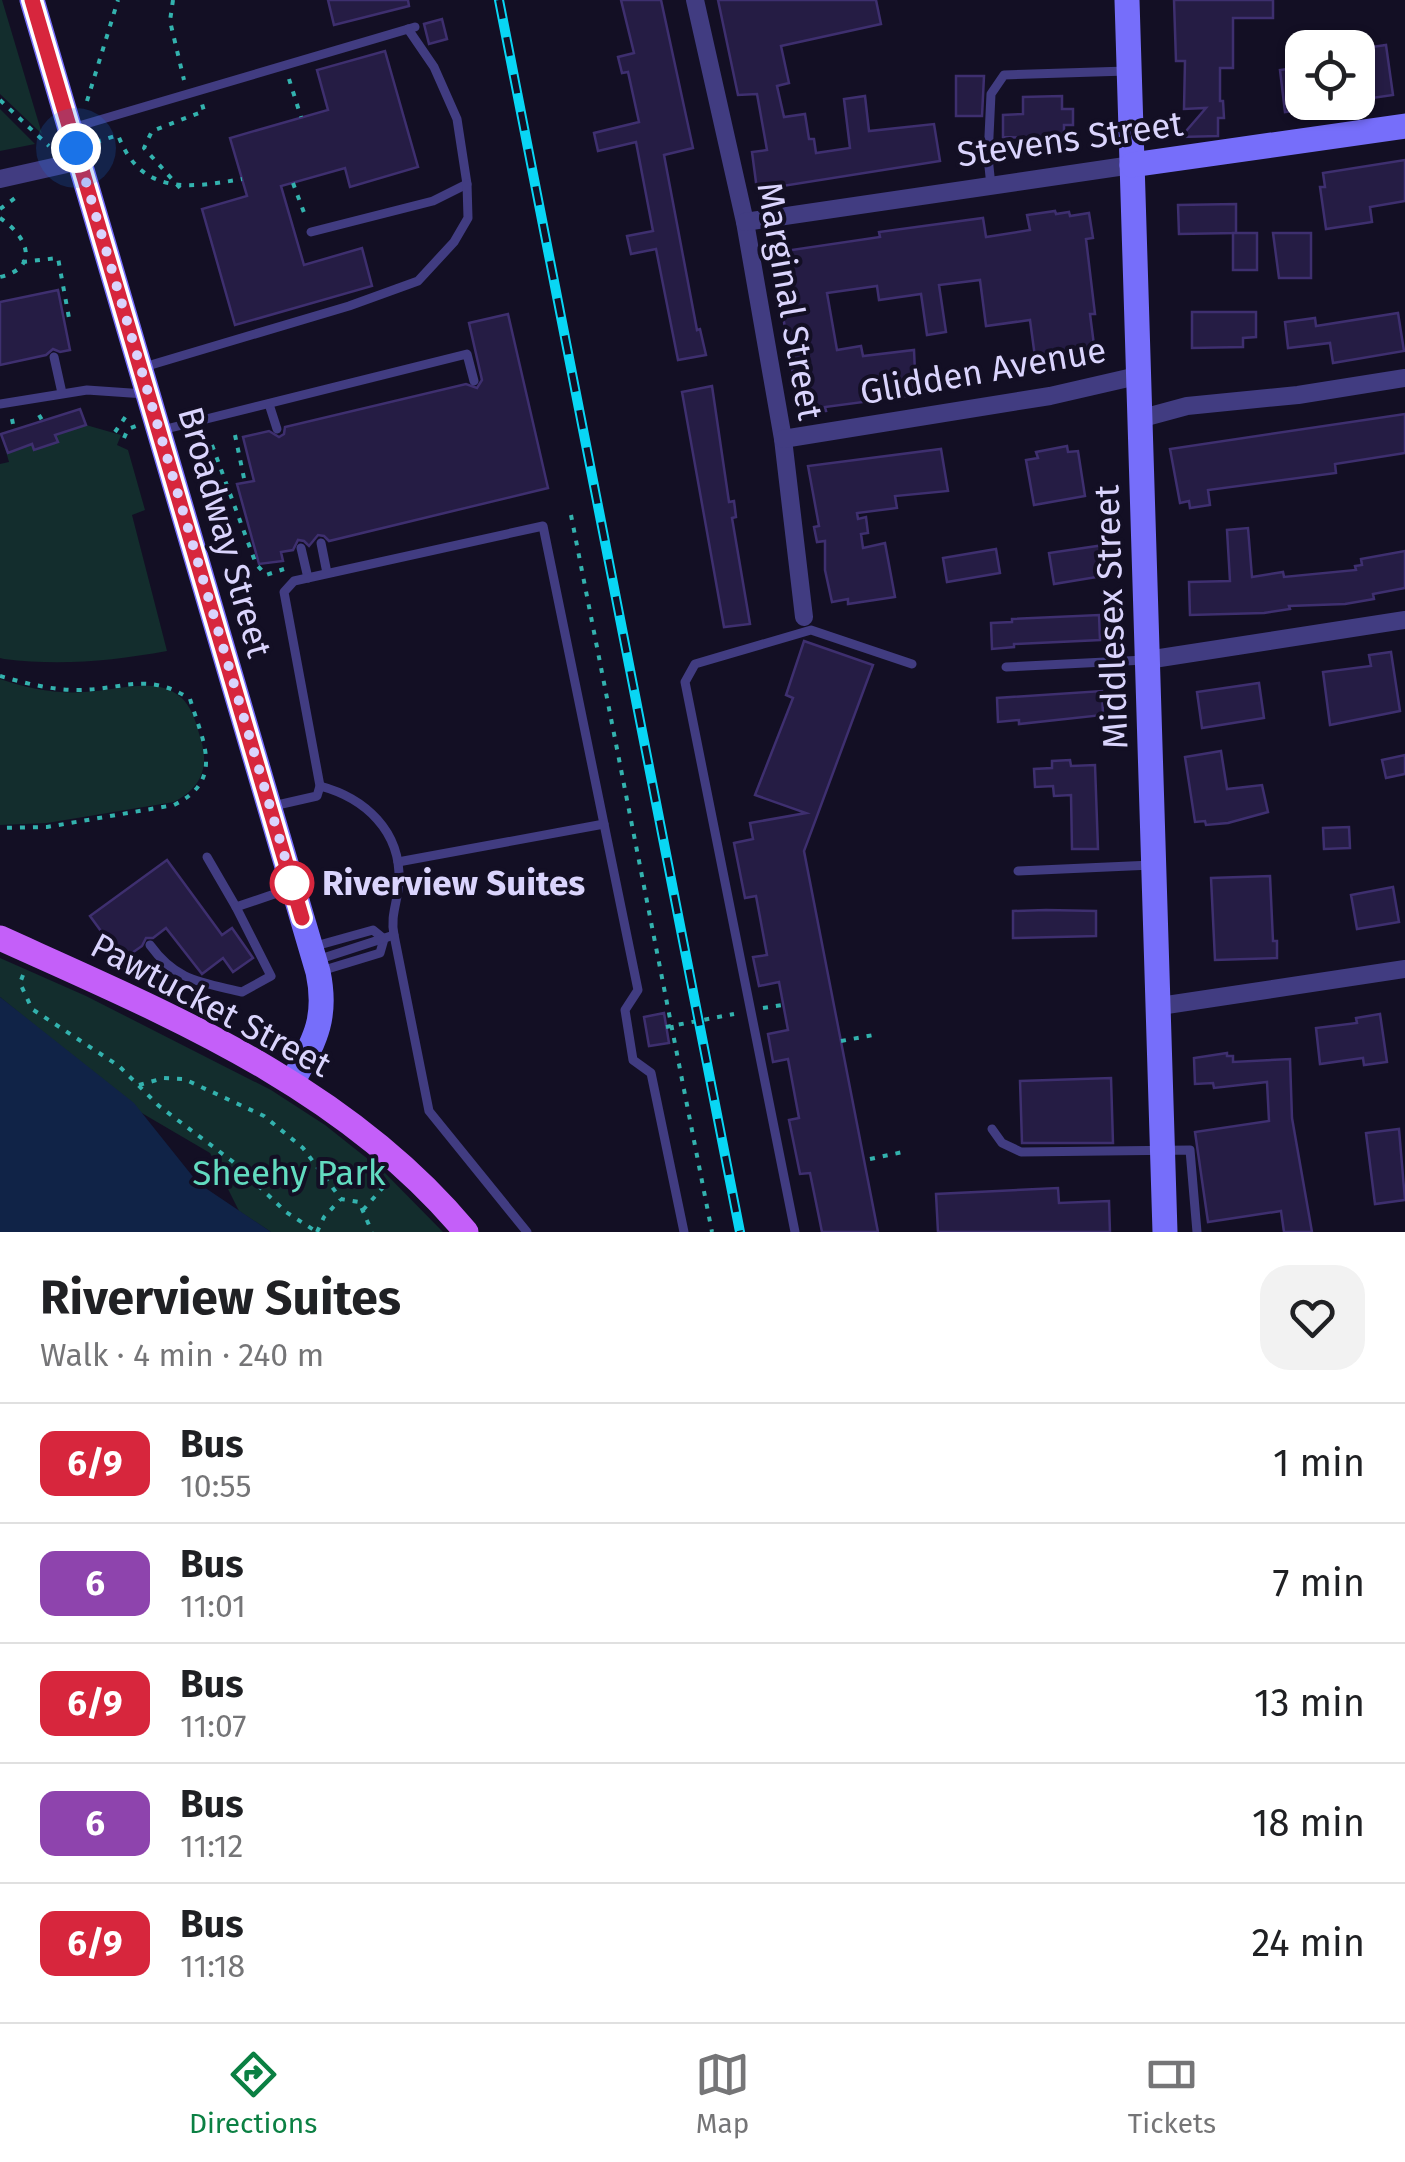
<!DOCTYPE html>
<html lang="en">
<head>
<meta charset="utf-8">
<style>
  :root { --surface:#fff; --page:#f2f2f2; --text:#202124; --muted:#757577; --line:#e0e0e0; --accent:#0b8043 }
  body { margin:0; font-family:"Fira Sans",sans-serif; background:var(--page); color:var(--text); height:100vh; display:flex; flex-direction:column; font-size:38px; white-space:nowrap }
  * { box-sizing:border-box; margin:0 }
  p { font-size:32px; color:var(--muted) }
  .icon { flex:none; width:55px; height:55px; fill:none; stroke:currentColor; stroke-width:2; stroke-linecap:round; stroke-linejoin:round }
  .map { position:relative; height:1232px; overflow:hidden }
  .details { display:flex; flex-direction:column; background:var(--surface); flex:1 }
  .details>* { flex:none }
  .badge { padding:0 20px; border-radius:15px; font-size:35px; line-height:65px }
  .controls { position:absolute; left:1285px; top:30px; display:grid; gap:20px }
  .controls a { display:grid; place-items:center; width:90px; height:90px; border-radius:20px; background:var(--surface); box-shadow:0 2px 8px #0004; font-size:50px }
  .you { position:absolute; width:50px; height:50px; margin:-25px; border:8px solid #fff; border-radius:50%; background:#1a73e8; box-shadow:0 0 0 15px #1a73e833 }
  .map>.badge { position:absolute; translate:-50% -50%; box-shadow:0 0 0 5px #fff }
  .round { display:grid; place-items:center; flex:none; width:105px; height:105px; border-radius:30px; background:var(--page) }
  .head { display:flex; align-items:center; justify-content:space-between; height:170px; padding:0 40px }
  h1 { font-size:48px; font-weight:700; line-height:75px }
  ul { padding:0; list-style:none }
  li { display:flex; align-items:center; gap:30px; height:120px; padding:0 40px; border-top:2px solid var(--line) }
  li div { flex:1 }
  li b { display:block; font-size:38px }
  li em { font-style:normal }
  li .badge { min-width:110px; font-weight:700; text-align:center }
  .dock { display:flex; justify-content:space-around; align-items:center; height:140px; border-top:2px solid var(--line); background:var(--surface); font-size:28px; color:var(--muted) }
  .dock a { display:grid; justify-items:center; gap:5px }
  .dock .active { color:var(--accent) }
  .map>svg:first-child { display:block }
  .green { fill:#132d2d }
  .water { fill:#102347 }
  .building { fill:#251c44; stroke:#3e2f6f; stroke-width:2.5 }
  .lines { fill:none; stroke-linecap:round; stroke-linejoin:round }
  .path { stroke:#33b2ae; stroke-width:4; stroke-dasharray:5 8; stroke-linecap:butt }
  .service { stroke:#413c81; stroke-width:9 }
  .minor { stroke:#413c81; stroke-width:18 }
  .secondary { stroke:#766efa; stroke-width:25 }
  .primary { stroke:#c45ff9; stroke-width:25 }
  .rail-casing { stroke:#09d6f4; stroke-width:10 }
  .rail { stroke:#130f24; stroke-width:6; stroke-dasharray:19; stroke-linecap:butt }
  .line-casing { stroke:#fff; stroke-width:22 }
  .line { stroke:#d7263d; stroke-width:15 }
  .walk { stroke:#dad4fd; stroke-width:10; stroke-dasharray:0 18 }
  .stop-dot { fill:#fff; stroke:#d7263d; stroke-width:5 }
  .labels { text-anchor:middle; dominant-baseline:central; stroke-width:8; stroke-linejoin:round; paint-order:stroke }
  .street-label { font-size:35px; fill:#dad4fd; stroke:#130f24 }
  .stop-label { font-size:35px; font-weight:bold; fill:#dad4fd; stroke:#130f24; text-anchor:start }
  .park-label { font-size:35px; fill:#62dbc0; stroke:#130f24 }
</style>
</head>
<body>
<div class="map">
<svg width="1405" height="1232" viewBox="0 0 1405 1232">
  <rect width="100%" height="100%" fill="#130f24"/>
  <g class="green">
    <polygon points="0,0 2,0 42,134 0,94"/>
    <polygon points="0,109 35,144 0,151"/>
    <path d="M80 409 86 425 121 435 117 445 128 450 145 510 132 515 167 651C112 661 60 666 4 659L0 658V464L9 462 1 434Z"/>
    <path d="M0 679C26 688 56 694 84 692 126 690 179 667 196 723 199 735 205 748 204 761 203 781 191 793 174 802L47 823 0 825Z"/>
    <polygon points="0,958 86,996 271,1090 325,1125 383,1171 443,1232 271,1232 239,1211 210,1153 140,1112 0,997"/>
  </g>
  <polygon class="water" points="0,997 134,1103 198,1183 271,1232 0,1232"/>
  <g class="building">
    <polygon points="328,0 408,0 409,6 334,25"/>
    <polygon points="621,0 661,0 693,148 664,155 697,330 700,329 706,355 678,360 656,249 631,254 627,236 653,231 636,142 598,151 594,133 639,122 628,72 622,73 618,57 634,53"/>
    <polygon points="718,0 876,0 881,24 781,46 789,83 777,86 784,117 805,114 809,139 814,139 816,153 850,148 844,99 865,96 869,131 934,124 940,161 757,190 752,152 767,150 757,94 738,95"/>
    <polygon points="1174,0 1273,0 1273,18 1233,18 1233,68 1220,68 1220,101 1223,101 1224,118 1218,118 1218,136 1181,137 1206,108 1184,109 1185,61 1176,61"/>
    <polygon points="442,19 447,39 429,44 424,24"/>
    <polygon points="1386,45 1393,95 1358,100 1358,49"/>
    <polygon points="385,51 418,167 350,187 345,168 281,186 304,265 362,248 372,286 235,325 202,209 247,196 230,138 328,110 317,70"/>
    <polygon points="1302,67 1302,110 1285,112 1280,70"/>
    <polygon points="956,76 984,76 982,116 956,116"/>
    <polygon points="1062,96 1062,109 1073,109 1073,125 1064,125 1064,139 1003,137 1003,115 1023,114 1023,97"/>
    <polygon points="1405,160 1405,201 1370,207 1372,222 1326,229 1320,187 1325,187 1323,173"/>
    <polygon points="1236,204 1236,233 1179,234 1178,205"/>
    <polygon points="1055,211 1056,214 1069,212 1070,216 1089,213 1093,238 1086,239 1095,314 1090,314 1095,353 1087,354 1088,361 1037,372 1030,320 986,326 980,280 939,285 946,332 927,335 921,294 879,300 877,286 827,293 837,350 861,346 863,356 914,350 916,395 825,407 826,411 800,414 780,299 778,252 880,237 879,232 983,218 986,237 1030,230 1027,215"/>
    <rect x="1233" y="233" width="24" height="37"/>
    <polygon points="1273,233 1311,233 1311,278 1279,278"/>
    <polygon points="58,290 70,350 60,352 53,349 46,355 0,365 0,302"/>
    <polygon points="1192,312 1256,312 1256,337 1243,338 1243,347 1192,348"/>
    <polygon points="1398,313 1404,351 1333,363 1330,343 1288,348 1285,322 1315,318 1316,326"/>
    <polygon points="508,314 548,488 329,541 324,536 318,535 309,546 304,541 298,540 293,550 281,552 283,561 259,564 237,484 254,481 243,437 269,431 279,437 284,434 285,427 466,384 477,388 482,380 469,323"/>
    <polygon points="712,386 729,502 734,501 736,517 732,518 750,624 724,627 682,392"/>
    <polygon points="80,409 86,425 55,435 58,442 34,450 32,444 8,453 1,434"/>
    <polygon points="1405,414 1405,453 1335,464 1336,473 1208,490 1210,505 1190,508 1189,501 1180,503 1170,449"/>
    <polygon points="1067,446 1068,452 1078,451 1085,496 1034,505 1026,460 1038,458 1036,452"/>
    <polygon points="941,449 948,491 895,496 897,508 857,513 858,519 866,517 868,533 861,534 863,548 885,543 895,597 848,604 848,599 832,602 825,570 825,541 817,542 814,527 819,526 808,466"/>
    <polygon points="1248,528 1252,577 1283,572 1284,577 1356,570 1355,566 1362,565 1361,559 1405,551 1405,588 1373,594 1374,599 1345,604 1289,606 1290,609 1264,613 1190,615 1189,582 1230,581 1227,530"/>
    <polygon points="1104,545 1109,575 1054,584 1049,553"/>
    <polygon points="996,549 1000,573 947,582 943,558"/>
    <polygon points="1099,615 1100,640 1014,644 1014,647 992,649 991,623 1012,622 1012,619"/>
    <polygon points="804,641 873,665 804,851 878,1232 822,1232 810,1173 800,1174 789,1120 799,1118 788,1059 773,1062 768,1034 788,1030 779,982 759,986 753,957 767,955 756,896 745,898 734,843 753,839 750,823 806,813 755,795 793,698 786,695"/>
    <polygon points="1391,652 1400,711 1330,725 1323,672 1371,666 1369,655"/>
    <polygon points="1259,683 1264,718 1202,728 1197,692"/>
    <polygon points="1102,691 1103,715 1019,724 1019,720 998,722 997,698"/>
    <polygon points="1221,751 1227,789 1262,785 1268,812 1228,823 1206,825 1205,821 1195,822 1185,757"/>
    <polygon points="1405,755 1405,774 1386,778 1382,760"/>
    <polygon points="1070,760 1071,766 1095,765 1098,849 1072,849 1071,795 1054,796 1053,786 1035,787 1034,769 1052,768 1052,761"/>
    <polygon points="1349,827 1350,848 1324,849 1323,828"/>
    <polygon points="167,860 222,935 232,928 253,958 233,972 223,958 202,974 166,928 153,938 146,938 142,946 122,960 90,916"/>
    <polygon points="1270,876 1273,941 1277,941 1277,958 1215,960 1211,878"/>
    <polygon points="1393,887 1399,922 1357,929 1351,895"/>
    <polygon points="1046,910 1096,911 1096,936 1013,938 1013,911"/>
    <polygon points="664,1013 669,1043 649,1046 644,1017"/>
    <polygon points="1380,1014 1387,1062 1364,1065 1363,1058 1320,1064 1316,1028 1357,1023 1356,1018"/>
    <polygon points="1227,1053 1227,1056 1233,1056 1233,1062 1290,1059 1292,1118 1312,1232 1284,1232 1281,1211 1208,1222 1195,1132 1269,1121 1267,1082 1214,1088 1213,1083 1195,1084 1194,1058"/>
    <polygon points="1111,1078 1113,1143 1022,1143 1020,1081"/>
    <polygon points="1399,1129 1405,1200 1375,1204 1366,1133"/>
    <polygon points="1058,1188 1059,1203 1109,1201 1110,1232 938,1232 936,1194"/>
  </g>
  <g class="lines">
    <g class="path">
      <polyline points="173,0 170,21 184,80"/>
      <polyline points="289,79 301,117"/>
      <polyline points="0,100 49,146"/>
      <polyline points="87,101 118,0"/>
      <path d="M96 142 118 135C141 196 190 188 242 179"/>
      <polyline points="293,183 306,218"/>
      <polyline points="180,188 144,148 152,131 204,111 202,104"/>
      <polyline points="0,209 15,198"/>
      <path d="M0 218C26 235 42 267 0 277"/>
      <polyline points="22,262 58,258 69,318 64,320"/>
      <polyline points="39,415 42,420"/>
      <polyline points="12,419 14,429"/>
      <polyline points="115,432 126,416 131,414"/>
      <polyline points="235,435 245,483"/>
      <polyline points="124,438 128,429 136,426"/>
      <polyline points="212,445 256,564 266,575 284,569"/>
      <polyline points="571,515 712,1232"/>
      <path d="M0 676C25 683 51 690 77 690 123 690 147 671 190 699 203 742 225 780 174 805L47 827 0 828"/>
      <polyline points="23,975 20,983 32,1009 119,1066 159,1106 232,1161 286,1212 317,1232"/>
      <polyline points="763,1008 783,1005"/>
      <polyline points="666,1027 734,1014"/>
      <polyline points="841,1041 879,1034"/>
      <polyline points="139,1085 164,1078 184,1079 264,1116 303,1148 341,1199 359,1202 372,1232"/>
      <polyline points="870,1159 903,1152"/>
      <polyline points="363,1210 386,1184"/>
      <polyline points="317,1232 324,1217 340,1200"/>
    </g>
    <g class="service">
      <polyline points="72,128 415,27"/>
      <polyline points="991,186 988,157 991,94 1004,75 1127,71"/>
      <polyline points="311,232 433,201 467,184 457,119 434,67 408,29"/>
      <polyline points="54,357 62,393"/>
      <polyline points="144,367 349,306 418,281 454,242 468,218 467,184"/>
      <polyline points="0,404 87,390 145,394"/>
      <polyline points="269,404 277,429"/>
      <polyline points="162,430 467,354 474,381"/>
      <polyline points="321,543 327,573"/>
      <polyline points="301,548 308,578"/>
      <polyline points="1006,667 1145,660"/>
      <polyline points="273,806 317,796 320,786 284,592 294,581 543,526 638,990 625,1010 633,1060 651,1073 684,1232"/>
      <polyline points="207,857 236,907"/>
      <polyline points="398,862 604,824"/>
      <polyline points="1018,871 1152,865"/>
      <polyline points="394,935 429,1111 527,1232"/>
      <path d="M150 945C176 981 200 982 242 992L271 976 236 907 292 888"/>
      <polyline points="312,947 373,930 384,939 380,953 321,971"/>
      <path d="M317 960 394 935C390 915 398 902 399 881 401 831 365 798 320 786"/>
      <polyline points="992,1129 1002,1143 1021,1152 1190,1150 1197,1232"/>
      <polyline points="795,1232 685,682 695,664 811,630 912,664"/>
    </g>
    <g class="minor">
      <polyline points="695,0 745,222 783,439 804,617"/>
      <polyline points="0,179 80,161"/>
      <polyline points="745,222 1132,165"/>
      <polyline points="1139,419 1187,406 1298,395 1405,378"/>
      <polyline points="783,439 1050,396 1137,376"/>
      <polyline points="1147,660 1405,620"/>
      <polyline points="1160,1006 1405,969"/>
    </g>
    <g class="secondary">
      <path d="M32 0 318 972C328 1019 314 1041 293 1081"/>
      <polyline points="1127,0 1165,1232"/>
      <polyline points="1132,165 1405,126"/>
    </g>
    <path class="primary" d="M0 938C168 1014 345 1086 466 1232"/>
    <defs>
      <polyline id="rail" points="499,0 740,1232"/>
    </defs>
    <use href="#rail" class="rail-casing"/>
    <use href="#rail" class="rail"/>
  </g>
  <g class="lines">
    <defs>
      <polyline id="line" points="32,0 302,918"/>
    </defs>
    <use href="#line" class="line-casing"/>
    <use href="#line" class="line"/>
    <polyline class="walk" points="76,148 294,888 292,883"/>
  </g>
  <circle class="stop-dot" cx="292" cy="883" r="20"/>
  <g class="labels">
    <g class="street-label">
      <text transform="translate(1070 139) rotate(-8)">Stevens Street</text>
      <text transform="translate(790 301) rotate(80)">Marginal Street</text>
      <text transform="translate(983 371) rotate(-10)">Glidden Avenue</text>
      <text transform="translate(225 532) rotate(74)">Broadway Street</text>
      <text transform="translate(1111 617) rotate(-92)">Middlesex Street</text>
      <text transform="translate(211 1005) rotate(28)">Pawtucket Street</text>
    </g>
    <g class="stop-label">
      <text x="322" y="883">Riverview Suites</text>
    </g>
    <g class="park-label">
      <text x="289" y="1173">Sheehy Park</text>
    </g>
  </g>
</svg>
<div class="controls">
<a><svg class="icon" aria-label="locate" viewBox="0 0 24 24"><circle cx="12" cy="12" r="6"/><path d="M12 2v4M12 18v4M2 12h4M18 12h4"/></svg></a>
</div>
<div class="you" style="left:76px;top:148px"></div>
</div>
<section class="details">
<div class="head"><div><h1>Riverview Suites</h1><p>Walk · 4 min · 240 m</p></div><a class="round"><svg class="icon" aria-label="heart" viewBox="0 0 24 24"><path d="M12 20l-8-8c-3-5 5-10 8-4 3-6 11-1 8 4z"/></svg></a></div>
<ul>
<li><span class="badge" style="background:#d7263d;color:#fff">6/9</span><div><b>Bus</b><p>10:55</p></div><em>1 min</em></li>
<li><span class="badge" style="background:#8e44ad;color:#fff">6</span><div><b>Bus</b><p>11:01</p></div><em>7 min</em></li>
<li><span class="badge" style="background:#d7263d;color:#fff">6/9</span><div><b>Bus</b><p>11:07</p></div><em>13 min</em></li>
<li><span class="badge" style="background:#8e44ad;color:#fff">6</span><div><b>Bus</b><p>11:12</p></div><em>18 min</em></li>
<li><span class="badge" style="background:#d7263d;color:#fff">6/9</span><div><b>Bus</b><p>11:18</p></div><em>24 min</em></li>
</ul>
</section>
<nav class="dock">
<a class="active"><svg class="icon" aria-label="directions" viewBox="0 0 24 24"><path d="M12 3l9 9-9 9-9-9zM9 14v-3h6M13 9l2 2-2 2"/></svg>Directions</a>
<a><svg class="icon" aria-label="map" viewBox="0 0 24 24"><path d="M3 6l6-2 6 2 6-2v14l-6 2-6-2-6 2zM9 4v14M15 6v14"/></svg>Map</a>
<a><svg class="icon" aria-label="tickets" viewBox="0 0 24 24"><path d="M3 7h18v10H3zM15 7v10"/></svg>Tickets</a>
</nav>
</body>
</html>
